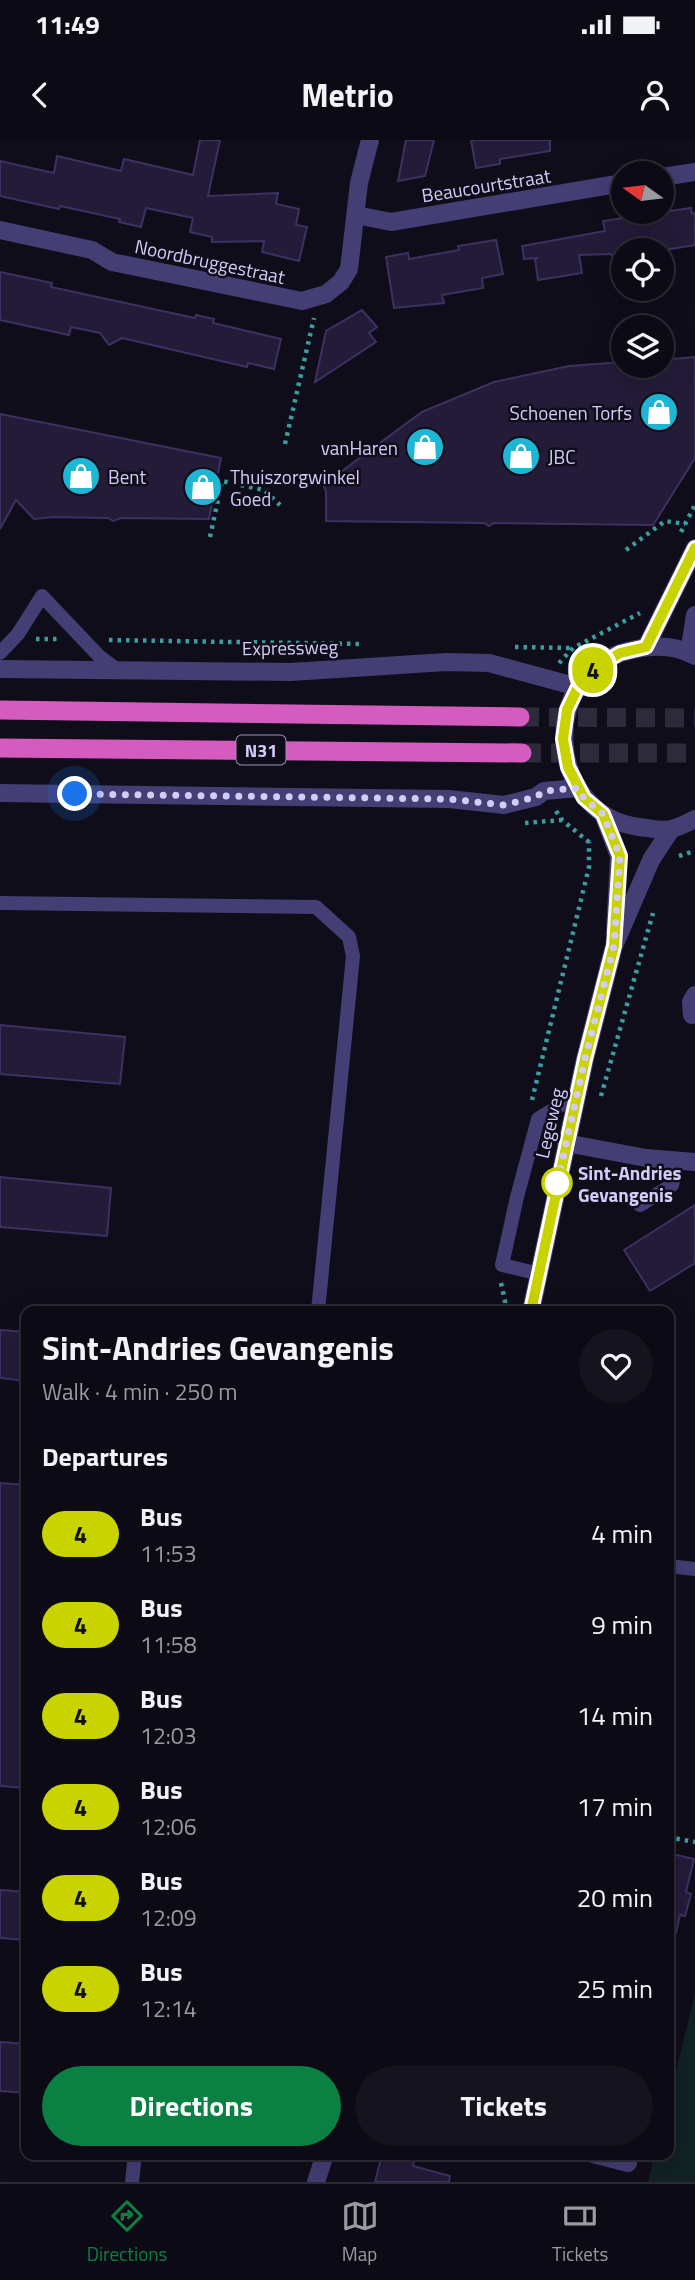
<!DOCTYPE html>
<html lang="en">
<head>
<meta charset="utf-8">
<style>
  :root { --surface:#0c0a14; --page:#15131d; --text:#f1f3f6; --muted:#9a9aa0; --line:#2c2b34; --accent:#0b8043 }
  body { margin:0; font-family:"Titillium Web",sans-serif; background:var(--page); color:var(--text); height:100vh; display:flex; flex-direction:column; font-size:26px; white-space:nowrap }
  * { box-sizing:border-box; margin:0 }
  p { font-size:23px; color:var(--muted) }
  .icon { flex:none; width:38px; height:38px; fill:none; stroke:currentColor; stroke-width:2; stroke-linecap:round; stroke-linejoin:round }
  .map { position:relative; flex:1; overflow:hidden }
  .panel { position:absolute; left:21px; top:1166px; width:653px; height:854px; display:flex; flex-direction:column; background:var(--surface); border-radius:14px; box-shadow:0 7px 28px #0002,0 0 0 2px var(--line) }
  .panel>* { flex:none }
  .badge { padding:0 14px; border-radius:23px; font-size:24px; line-height:46px }
  .needle { width:46px; rotate:284deg }
  .tools { position:absolute; left:611px; top:21px; display:grid; gap:14px }
  .tools a { display:grid; place-items:center; width:63px; height:63px; border-radius:50%; background:var(--surface); box-shadow:0 7px 28px #0002,0 0 0 2px var(--line); font-size:35px }
  .you { position:absolute; width:35px; height:35px; margin:-18px; border:5px solid #fff; border-radius:50%; background:#1a73e8; box-shadow:0 0 0 10px #1a73e833 }
  .map>.badge { position:absolute; translate:-50% -50%; box-shadow:0 0 0 4px #fff }
  h2 { padding:0 21px; font-size:26px; line-height:63px }
  .round { display:grid; place-items:center; flex:none; width:74px; height:74px; border-radius:37px; background:var(--page) }
  .summary { display:flex; align-items:center; justify-content:space-between; height:119px; padding:0 21px }
  h1 { font-size:33px; font-weight:700; line-height:52px }
  .cta { display:flex; gap:14px; margin-top:auto; padding:14px 21px }
  .cta a { flex:1; height:80px; border-radius:42px; background:var(--accent); color:#fff; font-size:28px; font-weight:700; line-height:80px; text-align:center }
  .cta a+a { background:var(--page); color:var(--text) }
  ul { padding:0; list-style:none }
  li { display:flex; align-items:center; gap:21px; height:91px; padding:0 21px }
  li div { flex:1 }
  li b { display:block; font-size:26px }
  li em { font-style:normal }
  li .badge { min-width:77px; font-weight:700; text-align:center }
  .status { display:flex; justify-content:space-between; align-items:center; height:49px; padding:0 35px; background:var(--surface); direction:ltr }
  .status svg { height:19px; fill:currentColor }
  header { display:flex; justify-content:space-between; align-items:center; height:91px; padding:0 21px; background:var(--surface); font-size:32px; font-weight:700 }
  .menu { display:flex; justify-content:space-around; align-items:center; height:98px; border-top:2px solid var(--line); background:var(--surface); font-size:19px; color:var(--muted) }
  .menu a { display:grid; justify-items:center; gap:4px }
  .menu .current { color:var(--accent) }
  .map>svg:first-child { display:block }
  .green { fill:#112223 }
  .building { fill:#231b38; stroke:#3d3161; stroke-width:2 }
  .lines { fill:none; stroke-linecap:round; stroke-linejoin:round }
  .trunk-tunnel { stroke:#2d2a3b; stroke-width:19; stroke-dasharray:19 10; stroke-linecap:butt }
  .path { stroke:#3b9d9d; stroke-width:4.5; stroke-dasharray:3.5 5; stroke-linecap:butt }
  .service { stroke:#433e73; stroke-width:14 }
  .minor { stroke:#433e73; stroke-width:18 }
  .tertiary { stroke:#433e73; stroke-width:18 }
  .trunk { stroke:#d45cbf; stroke-width:19 }
  .line-casing { stroke:#fff; stroke-width:16 }
  .line { stroke:#c8d300; stroke-width:10 }
  .walk { stroke:#d4ccf8; stroke-width:7; stroke-dasharray:0 12.6 }
  .stop-dot { fill:#fff; stroke:#c8d300; stroke-width:3.5 }
  .labels { text-anchor:middle; dominant-baseline:central; stroke-width:5; stroke-linejoin:round; paint-order:stroke }
  .shield { fill:#100d1a; stroke:#9993b5; stroke-width:2 }
  .shield-label { font-size:18px; font-weight:bold; fill:#d4ccf8 }
  .street-label { font-size:19px; fill:#d4ccf8; stroke:#100d1a }
  .poi-label { font-size:19px; fill:#d4ccf8; stroke:#100d1a; text-anchor:start }
  .stop-label { font-size:19px; font-weight:bold; fill:#d4ccf8; stroke:#100d1a; text-anchor:start }
</style>
</head>
<body>
<div class="status"><b>11:49</b><svg viewBox="0 0 49 12"><path d="M0 12V9h3v3zM5 12V6h3v6zM10 12V3h3v9zM15 12V0h3v12zM26 1h20v11H26zM47 4h2v5h-2z"/></svg></div>
<header><svg class="icon" aria-label="back" viewBox="0 0 24 24"><path d="M15 5l-7 7 7 7"/></svg>Metrio<svg class="icon" aria-label="person" viewBox="0 0 24 24"><circle cx="12" cy="8" r="4"/><path d="M4 21q1-7 8-7t8 7"/></svg></header>
<div class="map">
<svg width="695" height="2042" viewBox="0 0 695 2042">
  <rect width="100%" height="100%" fill="#100d1a"/>
  <polygon class="green" points="695,1854 695,2042 648,2042 655,2014 668,2014 669,1960"/>
  <g class="building">
    <polygon points="200,0 220,0 208,56 278,53 276,64 299,69 296,85 307,87 299,121 262,112 264,101 212,102 212,97 190,92 193,78 146,68 141,87 119,82 120,79 60,66 59,69 0,56 0,21 54,33 57,16 121,31 124,19 193,35"/>
    <polygon points="406,0 434,0 425,36 398,41"/>
    <polygon points="471,0 550,0 550,11 500,19 500,24 476,28"/>
    <polygon points="691,68 692,74 695,73 695,105 665,110 623,110 618,124 611,114 579,115 582,133 538,140 535,119 538,118 524,119 522,106 605,91 603,81"/>
    <polygon points="496,100 503,134 482,138 483,148 442,155 444,163 394,168 386,117 408,113 409,119 459,110 458,106"/>
    <polygon points="0,132 52,143 51,147 195,178 196,175 214,179 213,183 281,199 274,229 248,223 247,227 122,198 109,205 100,193 71,187 69,195 0,180"/>
    <polygon points="362,170 377,187 369,193 376,202 315,242 326,191"/>
    <polygon points="695,217 695,318 653,385 494,383 489,386 484,383 326,381 326,351 323,345 422,272 494,242 569,226 623,222 623,226 662,226 662,220"/>
    <polygon points="0,274 221,318 209,379 121,378 113,381 108,378 53,377 34,379 16,360 0,389"/>
    <polygon points="0,885 125,897 120,944 0,934"/>
    <polygon points="0,1037 111,1048 107,1096 0,1087"/>
    <polygon points="695,1065 695,1123 650,1151 624,1110"/>
    <polygon points="0,1190 26,1192 26,1241 0,1238"/>
    <polygon points="0,1343 26,1345 26,1493 21,1547 26,1548 26,1648 0,1646"/>
    <polygon points="668,1713 694,1719 686,1752 691,1754 685,1776 680,1775 676,1793 668,1792"/>
    <polygon points="0,1750 26,1752 26,1800 0,1798"/>
    <polygon points="0,1902 26,1904 26,1953 0,1951"/>
    <polygon points="382,2014 416,2014 413,2026 450,2036 449,2042 375,2042"/>
  </g>
  <g class="lines">
    <g class="trunk-tunnel">
      <polyline points="520,577 695,578"/>
      <polyline points="522,613 695,613"/>
    </g>
    <g class="path">
      <polyline points="285,304 314,178"/>
      <polyline points="681,392 695,365"/>
      <polyline points="210,397 222,341 264,350 280,365"/>
      <polyline points="626,410 665,381 685,384"/>
      <polyline points="36,499 59,499"/>
      <polyline points="109,500 360,504"/>
      <polyline points="515,507 573,508"/>
      <polyline points="559,523 573,508 640,473"/>
      <polyline points="556,671 562,680 590,703"/>
      <polyline points="525,683 562,680"/>
      <polyline points="679,716 695,711"/>
      <polyline points="601,956 653,773"/>
      <polyline points="532,960 589,727 589,702"/>
      <polyline points="501,1143 505,1161 504,1171"/>
      <polyline points="668,1697 695,1702"/>
    </g>
    <g class="service">
      <polyline points="0,513 18,494 42,456 99,516 119,531"/>
      <polyline points="0,763 316,767 349,797 353,816 318,1171"/>
      <polyline points="640,1065 672,1045 678,1021"/>
      <polyline points="540,1134 502,1125 517,1057 538,979 577,955"/>
      <polyline points="668,1426 695,1429"/>
      <polyline points="132,2042 135,2014"/>
    </g>
    <g class="minor">
      <polyline points="662,37 695,32"/>
      <polyline points="356,75 391,82 623,43"/>
      <polyline points="0,90 92,110 112,122 302,161 326,154 341,142 349,129 359,43 370,0"/>
      <polyline points="603,674 619,716 615,792"/>
      <polyline points="692,875 691,862 695,855"/>
      <polyline points="566,1003 646,1018 695,1022"/>
      <polyline points="531,1171 585,919 614,806 651,720 670,691"/>
      <polyline points="593,2014 628,2023"/>
      <polyline points="316,2042 325,2014"/>
    </g>
    <g class="tertiary">
      <polyline points="646,507 695,408"/>
      <polyline points="689,513 695,475"/>
      <path d="M695 516C674 504 650 505 628 511 537 534 546 675 639 687 669 691 668 693 695 679"/>
      <polyline points="0,529 291,532 446,522 489,523 578,547"/>
      <polyline points="0,653 449,659 504,665 536,657 544,651 578,648"/>
    </g>
    <g class="trunk">
      <polyline points="0,570 520,577"/>
      <polyline points="0,608 522,613"/>
    </g>
  </g>
  <g class="lines">
    <defs>
      <polyline id="line" points="531,1171 585,919 614,806 620,716 603,674 584,658 568,627 563,599 567,570 578,547 595,528 620,513 646,507 695,408"/>
    </defs>
    <use href="#line" class="line-casing"/>
    <use href="#line" class="line"/>
    <polyline class="walk" points="75,654 449,659 504,665 536,657 544,651 578,648 584,658 603,674 620,716 614,806 585,919 557,1045 557,1043"/>
  </g>
  <defs>
    <symbol id="shop-disc" viewBox="-11 -11 22 22"><circle r="9.5" fill="#1db6d4" stroke="#100d1a"/><path d="M-5-2.5h2.3a2.7 3.5 0 0 1 5.4 0H5L5.5 6h-11ZM-1.5-2.5h3a1.5 2.3 0 0 0-3 0Z" fill="#fff"/></symbol>
  </defs>
  <g fill-rule="evenodd">
    <use href="#shop-disc" x="637" y="250" width="44" height="44"/>
    <use href="#shop-disc" x="403" y="285" width="44" height="44"/>
    <use href="#shop-disc" x="499" y="294" width="44" height="44"/>
    <use href="#shop-disc" x="59" y="314" width="44" height="44"/>
    <use href="#shop-disc" x="181" y="325" width="44" height="44"/>
  </g>
  <circle class="stop-dot" cx="557" cy="1043" r="14"/>
  <g class="labels">
    <rect class="shield" x="236.5" y="595.5" width="49" height="29" rx="5"/>
    <g class="shield-label">
      <text x="261" y="610">N31</text>
    </g>
    <g class="street-label">
      <text transform="translate(486 45) rotate(-9)">Beaucourtstraat</text>
      <text transform="translate(210 121) rotate(12)">Noordbruggestraat</text>
      <text transform="translate(290 507) rotate(-1)">Expressweg</text>
      <text transform="translate(549 983) rotate(-77)">Legeweg</text>
    </g>
    <g class="poi-label">
      <text x="632" y="272" text-anchor="end">Schoenen Torfs</text>
      <text x="398" y="307" text-anchor="end">vanHaren</text>
      <text x="548" y="316">JBC</text>
      <text x="108" y="336">Bent</text>
      <text x="230" y="336">Thuiszorgwinkel<tspan x="230" dy="22">Goed</tspan></text>
    </g>
    <g class="stop-label">
      <text x="578" y="1032">Sint-Andries<tspan x="578" dy="22">Gevangenis</tspan></text>
    </g>
  </g>
</svg>
<div class="tools">
<a><svg class="needle" viewBox="-14 -14 28 28"><path d="M0-13l5 13h-10z" fill="#e53935"/><path d="M0 13l5-13h-10z" fill="#9a9aa0"/></svg></a>
<a><svg class="icon" aria-label="locate" viewBox="0 0 24 24"><circle cx="12" cy="12" r="6"/><path d="M12 2v4M12 18v4M2 12h4M18 12h4"/></svg></a>
<a><svg class="icon" aria-label="layers" viewBox="0 0 24 24"><path d="M12 4l9 5-9 5-9-5zM3 14l9 5 9-5"/></svg></a>
</div>
<div class="you" style="left:75px;top:654px"></div>
<b class="badge" style="left:593px;top:530px;background:#c8d300;color:#111">4</b>
<section class="panel">
<div class="summary"><div><h1>Sint-Andries Gevangenis</h1><p>Walk · 4 min · 250 m</p></div><a class="round"><svg class="icon" aria-label="heart" viewBox="0 0 24 24"><path d="M12 20l-8-8c-3-5 5-10 8-4 3-6 11-1 8 4z"/></svg></a></div>
<h2>Departures</h2>
<ul>
<li><span class="badge" style="background:#c8d300;color:#111">4</span><div><b>Bus</b><p>11:53</p></div><em>4 min</em></li>
<li><span class="badge" style="background:#c8d300;color:#111">4</span><div><b>Bus</b><p>11:58</p></div><em>9 min</em></li>
<li><span class="badge" style="background:#c8d300;color:#111">4</span><div><b>Bus</b><p>12:03</p></div><em>14 min</em></li>
<li><span class="badge" style="background:#c8d300;color:#111">4</span><div><b>Bus</b><p>12:06</p></div><em>17 min</em></li>
<li><span class="badge" style="background:#c8d300;color:#111">4</span><div><b>Bus</b><p>12:09</p></div><em>20 min</em></li>
<li><span class="badge" style="background:#c8d300;color:#111">4</span><div><b>Bus</b><p>12:14</p></div><em>25 min</em></li>
</ul>
<div class="cta"><a>Directions</a><a>Tickets</a></div>
</section>
</div>
<nav class="menu">
<a class="current"><svg class="icon" aria-label="directions" viewBox="0 0 24 24"><path d="M12 3l9 9-9 9-9-9zM9 14v-3h6M13 9l2 2-2 2"/></svg>Directions</a>
<a><svg class="icon" aria-label="map" viewBox="0 0 24 24"><path d="M3 6l6-2 6 2 6-2v14l-6 2-6-2-6 2zM9 4v14M15 6v14"/></svg>Map</a>
<a><svg class="icon" aria-label="tickets" viewBox="0 0 24 24"><path d="M3 7h18v10H3zM15 7v10"/></svg>Tickets</a>
</nav>
</body>
</html>
